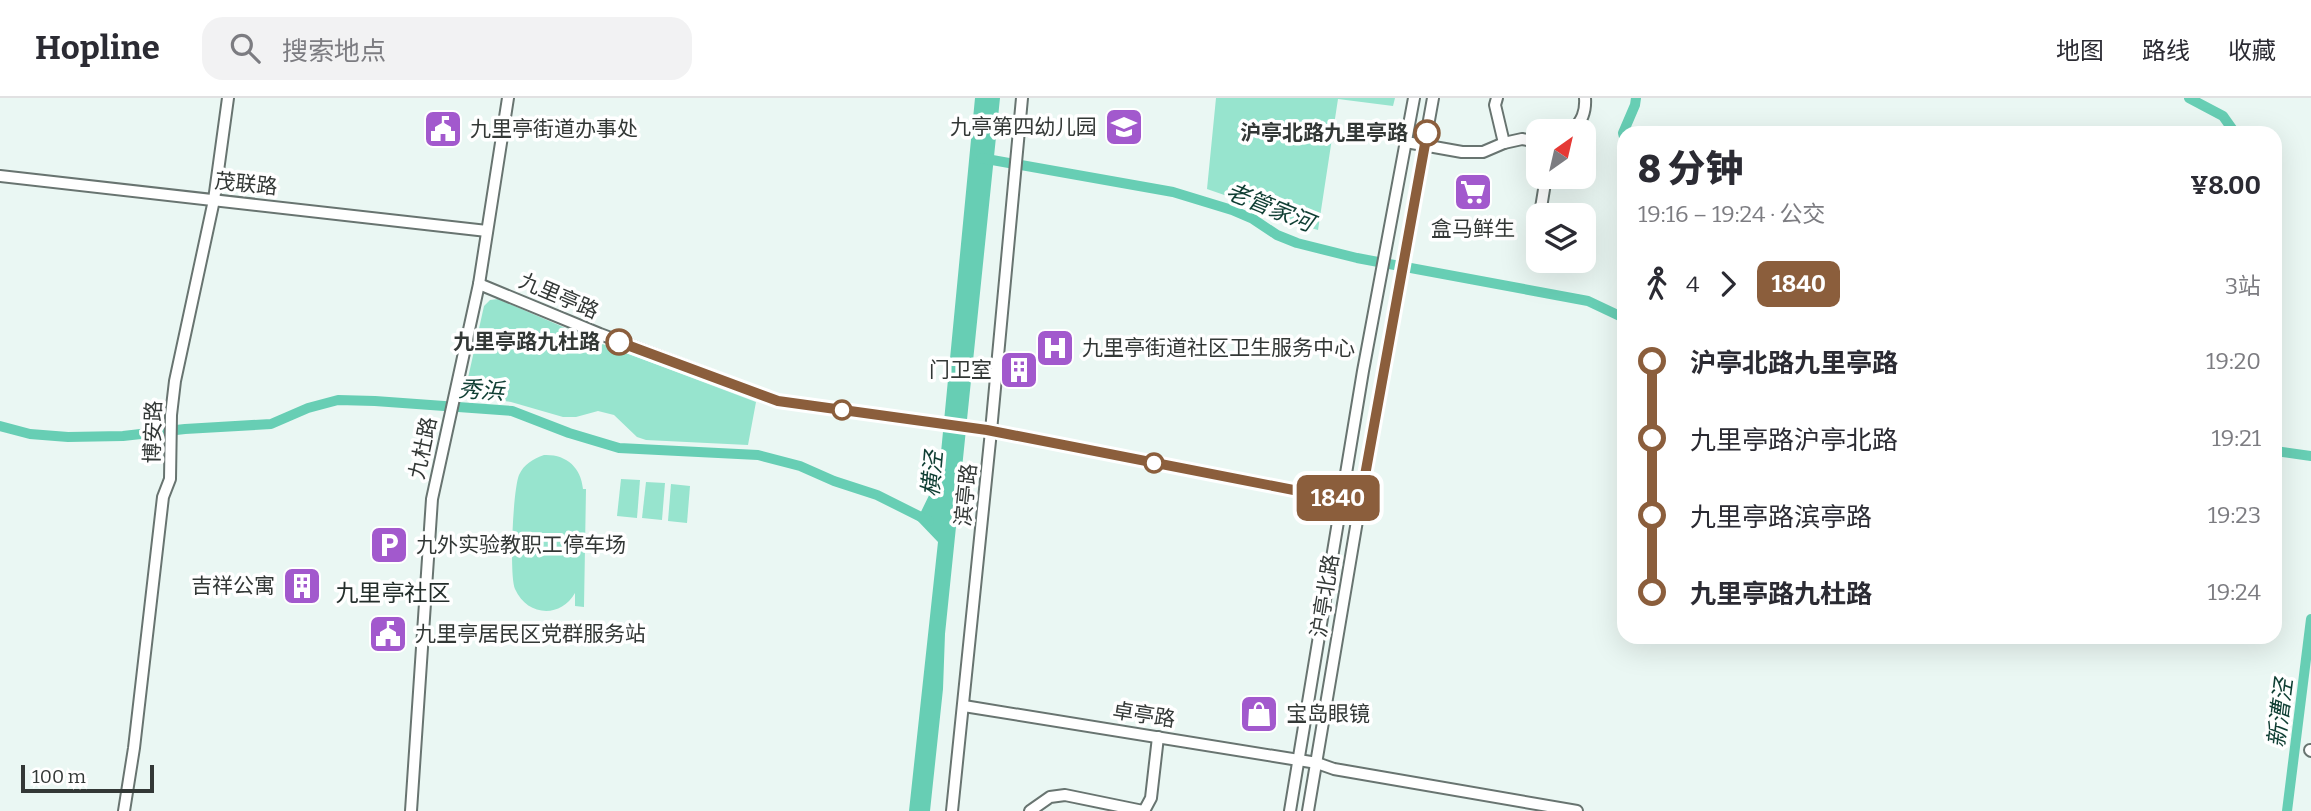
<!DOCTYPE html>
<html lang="zh">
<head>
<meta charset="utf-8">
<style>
  :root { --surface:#fff; --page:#f2f2f3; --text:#2b2b33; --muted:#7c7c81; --line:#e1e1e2 }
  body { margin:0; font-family:Bitter,"Noto Sans SC",serif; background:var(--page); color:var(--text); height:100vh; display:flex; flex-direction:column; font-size:26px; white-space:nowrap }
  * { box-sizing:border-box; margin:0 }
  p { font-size:23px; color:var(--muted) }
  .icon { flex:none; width:38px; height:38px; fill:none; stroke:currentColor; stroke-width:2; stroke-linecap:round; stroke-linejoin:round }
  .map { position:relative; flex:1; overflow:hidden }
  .drawer { position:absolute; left:1617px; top:28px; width:665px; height:518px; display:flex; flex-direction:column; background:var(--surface); border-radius:21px; box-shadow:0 7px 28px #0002 }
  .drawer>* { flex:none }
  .badge { padding:0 14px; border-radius:10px; font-size:24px; line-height:46px }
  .needle { width:46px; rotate:34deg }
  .tools { position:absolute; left:1526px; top:21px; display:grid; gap:14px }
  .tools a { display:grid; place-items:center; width:70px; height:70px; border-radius:14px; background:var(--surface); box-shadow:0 7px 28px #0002; font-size:35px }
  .scale { position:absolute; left:21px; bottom:18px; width:133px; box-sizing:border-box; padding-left:7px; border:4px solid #333836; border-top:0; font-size:19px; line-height:24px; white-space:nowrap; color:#333836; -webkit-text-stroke:5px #fff; paint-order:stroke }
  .map>.badge { position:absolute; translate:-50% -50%; box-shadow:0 0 0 4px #fff }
  .legs { display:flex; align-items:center; gap:10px; height:77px; padding:0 21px; font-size:23px }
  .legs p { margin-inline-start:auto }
  .summary { display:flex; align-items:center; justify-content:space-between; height:119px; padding:0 21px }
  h1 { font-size:38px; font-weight:800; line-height:52px }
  ul { padding:0 21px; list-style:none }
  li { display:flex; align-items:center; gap:24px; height:77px; font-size:26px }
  li i { display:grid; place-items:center; width:10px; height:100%; margin:0 9px; background:currentColor }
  li i::after { content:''; width:18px; height:18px; margin:-9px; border:5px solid; border-radius:50%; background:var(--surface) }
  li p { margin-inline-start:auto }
  li:first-child i { background:linear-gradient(#0000 50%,currentColor 0) }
  li:last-child i { background:linear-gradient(currentColor 50%,#0000 0) }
  header { display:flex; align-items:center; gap:42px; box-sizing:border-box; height:98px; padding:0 35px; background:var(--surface); border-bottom:2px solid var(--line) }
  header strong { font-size:33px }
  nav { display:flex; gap:38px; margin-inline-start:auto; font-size:24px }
  .search { width:490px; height:63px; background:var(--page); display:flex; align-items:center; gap:18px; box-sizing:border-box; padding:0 24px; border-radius:21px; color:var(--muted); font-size:26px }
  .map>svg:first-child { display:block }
  .green { fill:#97e4ce }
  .water { fill:#67ceb4 }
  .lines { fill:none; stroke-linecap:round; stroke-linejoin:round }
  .canal { stroke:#67ceb4; stroke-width:10 }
  .minor-casing { stroke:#687470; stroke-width:14 }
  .minor { stroke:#fff; stroke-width:10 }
  .line-1-casing { stroke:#fff; stroke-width:16 }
  .line-1 { stroke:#8b5e3c; stroke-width:10 }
  .stop-1-dot { fill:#fff; stroke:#8b5e3c; stroke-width:3.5 }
  .labels { text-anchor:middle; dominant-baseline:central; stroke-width:7; stroke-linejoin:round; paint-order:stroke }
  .poi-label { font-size:21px; fill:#333836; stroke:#fff; text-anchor:start }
  .stop-label { font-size:21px; font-weight:bold; fill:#333836; stroke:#fff; text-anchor:end }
  .street-label { font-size:21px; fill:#333836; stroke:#fff }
  .water-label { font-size:23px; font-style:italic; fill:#0f3e33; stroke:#fff }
  .neighbourhood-label { font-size:23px; fill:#242e2b; stroke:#fff }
</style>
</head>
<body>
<header>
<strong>Hopline</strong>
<div class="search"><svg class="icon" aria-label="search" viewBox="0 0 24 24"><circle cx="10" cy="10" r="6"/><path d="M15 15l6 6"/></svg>搜索地点</div>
<nav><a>地图</a><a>路线</a><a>收藏</a></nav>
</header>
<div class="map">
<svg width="2311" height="713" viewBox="0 0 2311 713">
  <rect width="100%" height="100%" fill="#eaf7f3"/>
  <g class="green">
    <polygon points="1216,0 1395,0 1393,8 1338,1 1318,132 1294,125 1256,108 1207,91"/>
    <polygon points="498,201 605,247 756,304 748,347 646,342 637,339 614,317 598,313 576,319 563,319 511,304 464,298 484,208 490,202"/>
    <path d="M544 357C566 356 581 369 583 391H586L584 509 575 508V495C560 521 527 518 515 491 509 477 513 391 519 377 524 366 533 361 544 357Z"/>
    <polygon points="621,381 640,382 637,420 617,418"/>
    <polygon points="646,384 665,385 662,422 642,420"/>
    <polygon points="671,386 690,388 687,425 668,423"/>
  </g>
  <polygon class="water" points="975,0 1000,0 945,536 943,591 930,713 909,713 938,444 917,422 936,383 940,365"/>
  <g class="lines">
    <g class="canal">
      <polyline points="2189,0 2223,18 2235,35"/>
      <polyline points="1624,39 1623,35 1635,7 1636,0"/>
      <polyline points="981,60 1173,94 1232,112 1253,121 1277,137 1297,145 1357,160 1588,203 1624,220"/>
      <polyline points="0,328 30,336 68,339 123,338 185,331 271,326 308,310 338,302 375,303 512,313 569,335 619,350 758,357 800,368 834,383 877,397 929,423"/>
      <polyline points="2275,353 2311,358"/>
      <polyline points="2287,713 2311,521"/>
    </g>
    <defs>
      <g id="minor">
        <polyline points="1497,0 1495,7 1504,45"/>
        <path d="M1572 33C1582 23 1586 14 1585 0"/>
        <polyline points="1406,44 1462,54 1483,54 1504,45 1522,41 1538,44"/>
        <polyline points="0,78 487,133"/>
        <polyline points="1540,116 1546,79"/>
        <polyline points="479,186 600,236 778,303 987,332 1360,405"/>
        <polyline points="964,608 1317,665 1334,671 1577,713"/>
        <polyline points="2310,652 2311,653"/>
        <polyline points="124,713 134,650 163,399 170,381 171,317 175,283 214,102 228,0"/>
        <polyline points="411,713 432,401 479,186 508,0"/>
        <polyline points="952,713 991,333 1022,0"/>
        <polyline points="1030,713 1050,699 1065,697 1143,713"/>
        <polyline points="1144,713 1151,700 1158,639"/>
        <polyline points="1290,713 1363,273 1414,0"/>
        <polyline points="1308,713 1360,405 1433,0"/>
      </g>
    </defs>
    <use href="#minor" class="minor-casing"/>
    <use href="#minor" class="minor"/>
  </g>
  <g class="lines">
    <defs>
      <polyline id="line-1" points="619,244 778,303 987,332 1360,405 1427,35"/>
    </defs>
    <use href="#line-1" class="line-1-casing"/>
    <use href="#line-1" class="line-1"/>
  </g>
  <defs>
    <symbol id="school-square" viewBox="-11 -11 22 22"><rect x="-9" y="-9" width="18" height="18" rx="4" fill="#a259cd" stroke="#fff"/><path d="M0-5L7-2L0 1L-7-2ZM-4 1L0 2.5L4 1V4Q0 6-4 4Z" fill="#fff"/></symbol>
    <symbol id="civic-square" viewBox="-11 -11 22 22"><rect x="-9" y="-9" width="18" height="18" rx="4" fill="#a259cd" stroke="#fff"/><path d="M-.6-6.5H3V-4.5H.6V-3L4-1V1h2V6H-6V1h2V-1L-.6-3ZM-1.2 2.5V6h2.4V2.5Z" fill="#fff"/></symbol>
    <symbol id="supermarket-square" viewBox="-11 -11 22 22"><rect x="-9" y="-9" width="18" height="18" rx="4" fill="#a259cd" stroke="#fff"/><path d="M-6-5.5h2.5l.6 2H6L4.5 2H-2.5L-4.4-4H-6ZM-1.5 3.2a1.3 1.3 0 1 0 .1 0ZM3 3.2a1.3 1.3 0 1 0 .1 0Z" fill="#fff"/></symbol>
    <symbol id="hospital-square" viewBox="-11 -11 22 22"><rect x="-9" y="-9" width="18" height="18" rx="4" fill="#a259cd" stroke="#fff"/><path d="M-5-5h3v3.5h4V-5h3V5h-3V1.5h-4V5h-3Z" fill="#fff"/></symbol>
    <symbol id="building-square" viewBox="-11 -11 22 22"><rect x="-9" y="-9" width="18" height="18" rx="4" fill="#a259cd" stroke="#fff"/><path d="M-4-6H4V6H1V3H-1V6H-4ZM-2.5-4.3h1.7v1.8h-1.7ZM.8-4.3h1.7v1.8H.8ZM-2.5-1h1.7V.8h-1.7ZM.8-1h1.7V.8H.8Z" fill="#fff"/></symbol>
    <symbol id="parking-square" viewBox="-11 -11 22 22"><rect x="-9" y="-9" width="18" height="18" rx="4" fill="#a259cd" stroke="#fff"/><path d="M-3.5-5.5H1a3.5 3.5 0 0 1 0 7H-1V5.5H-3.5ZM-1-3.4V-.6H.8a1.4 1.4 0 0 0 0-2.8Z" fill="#fff"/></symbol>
    <symbol id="shop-square" viewBox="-11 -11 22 22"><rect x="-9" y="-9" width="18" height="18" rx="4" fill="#a259cd" stroke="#fff"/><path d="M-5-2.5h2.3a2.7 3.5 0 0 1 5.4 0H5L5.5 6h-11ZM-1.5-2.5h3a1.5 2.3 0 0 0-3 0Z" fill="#fff"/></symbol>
  </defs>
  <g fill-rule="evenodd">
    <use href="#school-square" x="1102" y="7" width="44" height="44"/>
    <use href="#civic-square" x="421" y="9" width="44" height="44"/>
    <use href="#supermarket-square" x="1451" y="72" width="44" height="44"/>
    <use href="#hospital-square" x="1033" y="228" width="44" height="44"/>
    <use href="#building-square" x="997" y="250" width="44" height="44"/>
    <use href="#parking-square" x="367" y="425" width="44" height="44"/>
    <use href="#building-square" x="280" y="466" width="44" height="44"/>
    <use href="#civic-square" x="366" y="514" width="44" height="44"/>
    <use href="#shop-square" x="1237" y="594" width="44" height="44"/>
  </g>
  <g class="stop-1-dot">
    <circle cx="1427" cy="35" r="12"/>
    <circle cx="619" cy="244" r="12"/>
    <circle cx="842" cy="312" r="9"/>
    <circle cx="1154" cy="365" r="9"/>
  </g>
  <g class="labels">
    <g class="poi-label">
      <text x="1097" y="29" text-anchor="end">九亭第四幼儿园</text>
      <text x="470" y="31">九里亭街道办事处</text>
      <text x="1473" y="131" text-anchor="middle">盒马鲜生</text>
      <text x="1082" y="250">九里亭街道社区卫生服务中心</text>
      <text x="992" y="272" text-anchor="end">门卫室</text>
      <text x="416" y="447">九外实验教职工停车场</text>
      <text x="275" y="488" text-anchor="end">吉祥公寓</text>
      <text x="415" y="536">九里亭居民区党群服务站</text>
      <text x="1286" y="616">宝岛眼镜</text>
    </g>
    <g class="stop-label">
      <text x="1408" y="35">沪亭北路九里亭路</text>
      <text x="600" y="244">九里亭路九杜路</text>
    </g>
    <g class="street-label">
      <text transform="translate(246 86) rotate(6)">茂联路</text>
      <text transform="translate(559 198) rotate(23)">九里亭路</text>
      <text transform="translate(153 334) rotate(-88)">博安路</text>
      <text transform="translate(423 350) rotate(-78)">九杜路</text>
      <text transform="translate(966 397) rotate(-84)">滨亭路</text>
      <text transform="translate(1325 498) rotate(-81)">沪亭北路</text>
      <text transform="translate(1144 617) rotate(9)">卓亭路</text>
    </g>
    <g class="water-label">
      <text transform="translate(1270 109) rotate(22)">老管家河</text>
      <text transform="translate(481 292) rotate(4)">秀浜</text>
      <text transform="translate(932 376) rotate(-85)">横泾</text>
      <text transform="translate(2280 615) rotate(-83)">新漕泾</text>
    </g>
    <g class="neighbourhood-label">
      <text x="393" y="495">九里亭社区</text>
    </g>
  </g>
</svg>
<div class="tools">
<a><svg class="needle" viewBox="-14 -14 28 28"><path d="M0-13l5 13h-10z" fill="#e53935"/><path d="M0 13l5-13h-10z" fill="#7c7c81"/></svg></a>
<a><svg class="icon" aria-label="layers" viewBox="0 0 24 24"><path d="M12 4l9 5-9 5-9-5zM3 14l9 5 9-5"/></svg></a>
</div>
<div class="scale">100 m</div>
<b class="badge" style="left:1338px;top:400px;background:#8b5e3c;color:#fff">1840</b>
<section class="drawer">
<div class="summary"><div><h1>8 分钟</h1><p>19:16 – 19:24 · 公交</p></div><b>¥8.00</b></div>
<div class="legs"><svg class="icon" aria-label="walk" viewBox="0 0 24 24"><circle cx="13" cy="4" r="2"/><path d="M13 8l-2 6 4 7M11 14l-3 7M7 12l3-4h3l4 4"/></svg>4<svg class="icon" aria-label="forward" viewBox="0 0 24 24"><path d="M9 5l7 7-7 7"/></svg><b class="badge" style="background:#8b5e3c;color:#fff">1840</b><p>3站</p></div>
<ul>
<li><i style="color:#8b5e3c"></i><b>沪亭北路九里亭路</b><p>19:20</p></li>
<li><i style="color:#8b5e3c"></i><span>九里亭路沪亭北路</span><p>19:21</p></li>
<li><i style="color:#8b5e3c"></i><span>九里亭路滨亭路</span><p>19:23</p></li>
<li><i style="color:#8b5e3c"></i><b>九里亭路九杜路</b><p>19:24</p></li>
</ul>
</section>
</div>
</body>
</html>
